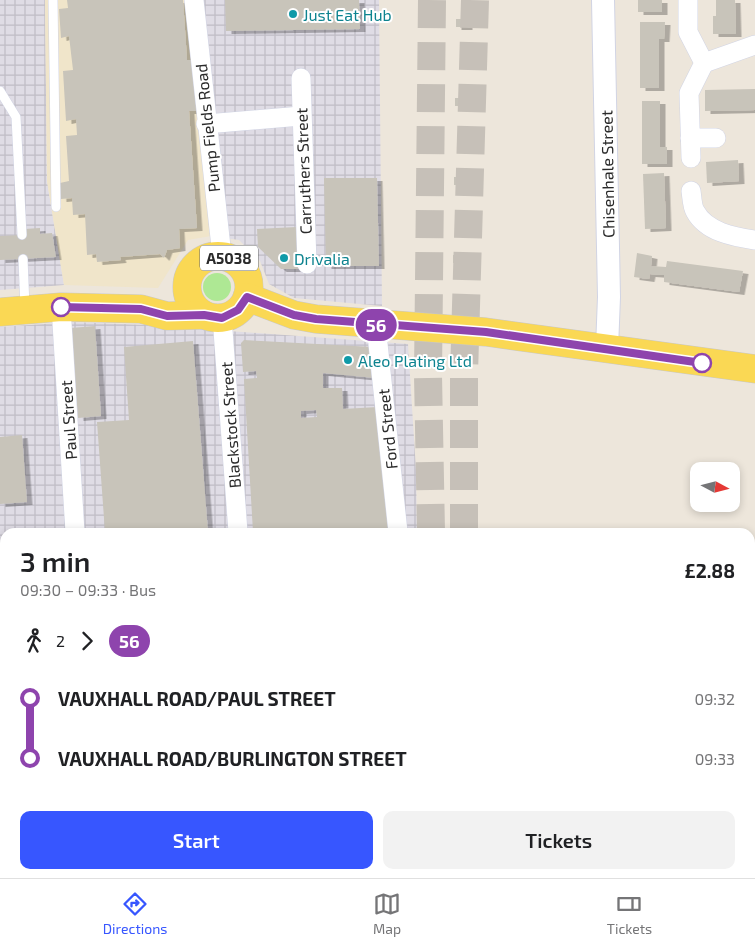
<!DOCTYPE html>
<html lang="en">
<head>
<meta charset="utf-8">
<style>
  :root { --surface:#fff; --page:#f2f2f2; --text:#202124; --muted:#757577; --line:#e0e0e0; --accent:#3756ff }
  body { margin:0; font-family:"Exo 2",sans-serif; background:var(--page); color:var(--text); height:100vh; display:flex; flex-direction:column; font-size:19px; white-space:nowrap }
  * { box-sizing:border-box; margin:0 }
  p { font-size:16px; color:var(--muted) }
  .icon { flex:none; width:28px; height:28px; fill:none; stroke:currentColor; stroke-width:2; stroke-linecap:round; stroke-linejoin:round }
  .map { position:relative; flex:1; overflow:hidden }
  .panel { position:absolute; left:0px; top:528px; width:755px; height:351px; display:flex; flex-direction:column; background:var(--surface); border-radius:15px 15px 0 0; box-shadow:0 2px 8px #0003 }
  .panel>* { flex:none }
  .badge { padding:0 10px; border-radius:16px; font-size:18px; line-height:32px }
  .needle { width:32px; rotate:97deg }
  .fabs { position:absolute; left:690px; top:462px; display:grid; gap:10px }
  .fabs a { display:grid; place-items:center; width:50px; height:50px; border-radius:10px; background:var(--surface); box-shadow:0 2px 8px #0003; font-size:25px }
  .map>.badge { position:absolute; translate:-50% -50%; box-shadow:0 0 0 2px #fff }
  .legs { display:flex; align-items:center; gap:8px; height:55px; padding:0 20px; font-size:16px }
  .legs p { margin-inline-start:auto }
  .overview { display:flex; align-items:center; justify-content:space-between; height:85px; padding:0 20px }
  h1 { font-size:28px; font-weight:600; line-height:38px }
  .primary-button { display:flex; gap:10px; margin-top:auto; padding:10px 20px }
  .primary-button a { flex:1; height:58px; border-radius:10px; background:var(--accent); color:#fff; font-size:20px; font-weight:600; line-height:58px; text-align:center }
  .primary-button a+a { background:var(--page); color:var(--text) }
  ul { padding:0 20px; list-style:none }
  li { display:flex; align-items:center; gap:18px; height:60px; font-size:19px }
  li i { display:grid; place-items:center; width:8px; height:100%; margin:0 6px; background:currentColor }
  li i::after { content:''; width:12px; height:12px; margin:-6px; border:4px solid; border-radius:50%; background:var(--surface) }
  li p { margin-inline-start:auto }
  li:first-child i { background:linear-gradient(#0000 50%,currentColor 0) }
  li:last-child i { background:linear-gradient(currentColor 50%,#0000 0) }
  .tabs { display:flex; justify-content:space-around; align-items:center; height:70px; border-top:1px solid var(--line); background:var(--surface); font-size:14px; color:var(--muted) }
  .tabs a { display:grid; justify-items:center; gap:2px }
  .tabs .active { color:var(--accent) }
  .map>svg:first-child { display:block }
  .industrial { fill:url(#industrial-grid) }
  .education { fill:#f0e5ca }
  .grass { fill:#aee894 }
  .building { fill:#c8c4ba; fill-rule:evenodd; filter:url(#shadow) }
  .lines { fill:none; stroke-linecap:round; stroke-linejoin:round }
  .trunk-tunnel { stroke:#c6c0b8; stroke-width:28; stroke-dasharray:28 14; stroke-linecap:butt }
  .service-casing { stroke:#d1d4e4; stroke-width:10 }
  .pedestrian-casing { stroke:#d1d4e4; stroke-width:15 }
  .minor-casing { stroke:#d1d4e4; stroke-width:20 }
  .tertiary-casing { stroke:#d1d4e4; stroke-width:24 }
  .primary-casing { stroke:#c8c8c8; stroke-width:29 }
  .trunk-casing { stroke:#c8c8c8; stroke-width:29 }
  .service { stroke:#fff; stroke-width:9 }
  .pedestrian { stroke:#fff; stroke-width:14 }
  .minor { stroke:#fff; stroke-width:19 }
  .tertiary { stroke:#fff; stroke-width:22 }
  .primary { stroke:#fad854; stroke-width:28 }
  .trunk { stroke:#fcbe54; stroke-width:28 }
  .line-1-casing { stroke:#fff; stroke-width:11 }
  .line-1 { stroke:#8e44ad; stroke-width:8 }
  .culture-dot { fill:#0f9aa8; stroke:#fff; stroke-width:2 }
  .stop-1-dot { fill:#fff; stroke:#8e44ad; stroke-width:2.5 }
  .labels { text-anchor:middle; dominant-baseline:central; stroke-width:4; stroke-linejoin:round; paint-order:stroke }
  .shield { fill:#fff; stroke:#6a6a6a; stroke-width:1 }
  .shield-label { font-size:15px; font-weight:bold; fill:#2a2a2a }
  .culture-label { font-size:16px; fill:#0d838f; stroke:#fff; text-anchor:start }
  .street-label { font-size:16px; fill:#2a2a2a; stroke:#fff }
</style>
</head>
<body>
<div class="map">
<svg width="755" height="878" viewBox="0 0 755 878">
  <defs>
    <pattern id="industrial-grid" width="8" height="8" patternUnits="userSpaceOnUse" patternTransform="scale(1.25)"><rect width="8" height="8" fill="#dfdce5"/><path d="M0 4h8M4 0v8" fill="none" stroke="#c0bdc5"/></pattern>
    <filter id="shadow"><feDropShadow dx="5.5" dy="3" stdDeviation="0" flood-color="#0004"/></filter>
  </defs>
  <rect width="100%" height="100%" fill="#ede6db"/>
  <g class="industrial">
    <polygon points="0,0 45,0 47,181 64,285 0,290"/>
    <polygon points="188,0 379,0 382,306 294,298 269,284 260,261 239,240 211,236"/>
    <polygon points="72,322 147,325 408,344 416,470 417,532 5,532 5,793 0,793 0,327"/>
    <rect x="107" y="874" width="311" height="4"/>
  </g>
  <polygon class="education" points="45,0 188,0 211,236 188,240 158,288 64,285 47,181"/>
  <g class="grass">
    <circle cx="217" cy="287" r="14"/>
    <rect x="506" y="874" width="48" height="4"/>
  </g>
  <g class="building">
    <polygon points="67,0 183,0 187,60 193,60 196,111 189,111 197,228 179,229 180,248 167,250 164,258 160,254 120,257 121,260 97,262 96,254 87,255 85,214 73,215 72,198 61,199 60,183 69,181 66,136 77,135 76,119 66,121 63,71 73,70 69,36 61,38 59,9 68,8"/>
    <polygon points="225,0 359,0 360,29 226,31"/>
    <rect x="638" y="0" width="24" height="12"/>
    <polygon points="716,0 735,0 736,34 713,34 713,16 716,16"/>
    <rect x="456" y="19" width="11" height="8"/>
    <polygon points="640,22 665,22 664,39 659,39 659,88 640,88"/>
    <polygon points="755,89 755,110 705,111 705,90"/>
    <rect x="455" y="98" width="11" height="8"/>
    <polygon points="642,101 660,101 660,147 667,147 667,164 642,164"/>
    <polygon points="738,160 739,181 707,183 706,162"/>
    <polygon points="664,173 666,228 645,229 643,174"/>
    <rect x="454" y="177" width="11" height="8"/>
    <polygon points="324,178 377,178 379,266 326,266"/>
    <polygon points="297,227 298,269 281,269 258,247 257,229"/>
    <polygon points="40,228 40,234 52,233 56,257 0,260 0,236 25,235 25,229"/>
    <polygon points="637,253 652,256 651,266 666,267 667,261 743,271 739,292 664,282 664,275 650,274 649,279 634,277"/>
    <polygon points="453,255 464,255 463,263 453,263"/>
    <polygon points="95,326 101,416 78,418 71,328"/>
    <path d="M244 340 373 347 375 378 323 373V388H342L343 409 378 407 387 475 388 532H253L244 379 257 378 256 371 243 372 241 343ZM316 410 317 417 301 418V411Z"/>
    <polygon points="193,341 208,532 105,532 97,422 129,420 124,347"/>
    <polygon points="22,435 27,502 0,504 0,437"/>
    <rect x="0" y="833" width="5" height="30"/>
    <rect x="280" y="874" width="112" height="4"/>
    <rect x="583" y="874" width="19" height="4"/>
    <rect x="669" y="874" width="19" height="4"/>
  </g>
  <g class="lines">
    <g class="trunk-tunnel">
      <polyline points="431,532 428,375 432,0"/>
      <polyline points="464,532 464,374 475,0"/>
    </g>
    <defs>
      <g id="service">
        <polyline points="53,0 56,207"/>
        <polyline points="0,91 16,117 22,235"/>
        <polyline points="23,259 25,307"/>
      </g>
      <polyline id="pedestrian" points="750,869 755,869"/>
      <g id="minor">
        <polyline points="194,0 222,256"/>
        <polyline points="688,0 688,32 704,63 689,93 691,158"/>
        <polyline points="704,63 755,45"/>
        <polyline points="301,78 307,264"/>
        <polyline points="206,124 301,116"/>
        <polyline points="690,138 716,138"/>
        <path d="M691 191C692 197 692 206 695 211 706 232 734 237 755 240"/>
        <polyline points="61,307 75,532"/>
        <polyline points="222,317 238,532"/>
        <polyline points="376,325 398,532"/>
        <polyline points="0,800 5,800"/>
        <polyline points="99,874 100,878"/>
        <polyline points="262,874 262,878"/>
        <polyline points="612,874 612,878"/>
        <polyline points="405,878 405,874"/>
        <polyline points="724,878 724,874"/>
      </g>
      <polyline id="tertiary" points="603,0 609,297 607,348"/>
      <g id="primary">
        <circle cx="218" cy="287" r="31"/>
        <polyline points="247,297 294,315 316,319 486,332 755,369"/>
        <polyline points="0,312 61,307 141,309 167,316 204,315"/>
      </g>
      <g id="trunk">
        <polyline points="475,874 475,878"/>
        <polyline points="434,878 434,874"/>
      </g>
    </defs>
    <use href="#service" class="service-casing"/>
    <use href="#pedestrian" class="pedestrian-casing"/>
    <use href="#minor" class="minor-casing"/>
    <use href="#tertiary" class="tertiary-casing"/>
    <use href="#primary" class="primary-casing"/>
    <use href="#trunk" class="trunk-casing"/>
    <use href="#service" class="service"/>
    <use href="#pedestrian" class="pedestrian"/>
    <use href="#minor" class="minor"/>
    <use href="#tertiary" class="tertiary"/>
    <use href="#primary" class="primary"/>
    <use href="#trunk" class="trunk"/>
  </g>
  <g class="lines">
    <defs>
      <polyline id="line-1" points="61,307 141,309 167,316 204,315 222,318 238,310 247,297 294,315 316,319 486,332 702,363"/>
    </defs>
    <use href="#line-1" class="line-1-casing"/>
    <use href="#line-1" class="line-1"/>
  </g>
  <g class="culture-dot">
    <circle cx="293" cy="14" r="5"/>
    <circle cx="284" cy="258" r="5"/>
    <circle cx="348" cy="360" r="5"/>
  </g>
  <g class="stop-1-dot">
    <circle cx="61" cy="307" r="9"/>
    <circle cx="702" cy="363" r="9"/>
  </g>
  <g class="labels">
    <rect class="shield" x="200" y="245.5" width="58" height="25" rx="4"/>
    <g class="shield-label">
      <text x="229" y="258">A5038</text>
    </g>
    <g class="culture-label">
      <text x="303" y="14">Just Eat Hub</text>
      <text x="294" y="258">Drivalia</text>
      <text x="358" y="360">Aleo Plating Ltd</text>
    </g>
    <g class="street-label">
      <text transform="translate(207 128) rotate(-96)">Pump Fields Road</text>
      <text transform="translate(303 171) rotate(-92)">Carruthers Street</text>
      <text transform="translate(607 174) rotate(-91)">Chisenhale Street</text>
      <text transform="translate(68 420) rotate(-94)">Paul Street</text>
      <text transform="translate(230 425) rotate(-94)">Blackstock Street</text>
      <text transform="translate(387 429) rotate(-96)">Ford Street</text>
    </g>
  </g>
</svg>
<div class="fabs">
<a><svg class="needle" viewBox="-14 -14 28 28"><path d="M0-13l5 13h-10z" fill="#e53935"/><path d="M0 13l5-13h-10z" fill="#757577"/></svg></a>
</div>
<b class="badge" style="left:376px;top:325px;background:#8e44ad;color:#fff">56</b>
<section class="panel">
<div class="overview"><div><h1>3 min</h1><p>09:30 – 09:33 · Bus</p></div><b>£2.88</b></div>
<div class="legs"><svg class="icon" aria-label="walk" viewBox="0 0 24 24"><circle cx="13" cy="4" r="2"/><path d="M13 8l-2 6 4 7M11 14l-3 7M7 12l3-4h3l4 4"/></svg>2<svg class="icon" aria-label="forward" viewBox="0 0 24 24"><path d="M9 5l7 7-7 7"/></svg><b class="badge" style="background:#8e44ad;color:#fff">56</b></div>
<ul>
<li><i style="color:#8e44ad"></i><b>VAUXHALL ROAD/PAUL STREET</b><p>09:32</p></li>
<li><i style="color:#8e44ad"></i><b>VAUXHALL ROAD/BURLINGTON STREET</b><p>09:33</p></li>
</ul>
<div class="primary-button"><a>Start</a><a>Tickets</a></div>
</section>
</div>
<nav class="tabs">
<a class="active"><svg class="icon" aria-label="directions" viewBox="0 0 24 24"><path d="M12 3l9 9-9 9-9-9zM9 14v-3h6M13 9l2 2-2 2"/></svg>Directions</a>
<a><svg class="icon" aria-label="map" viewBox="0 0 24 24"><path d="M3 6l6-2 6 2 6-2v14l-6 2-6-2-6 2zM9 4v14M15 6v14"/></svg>Map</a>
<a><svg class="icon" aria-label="tickets" viewBox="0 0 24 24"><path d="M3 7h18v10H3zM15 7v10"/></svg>Tickets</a>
</nav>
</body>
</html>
